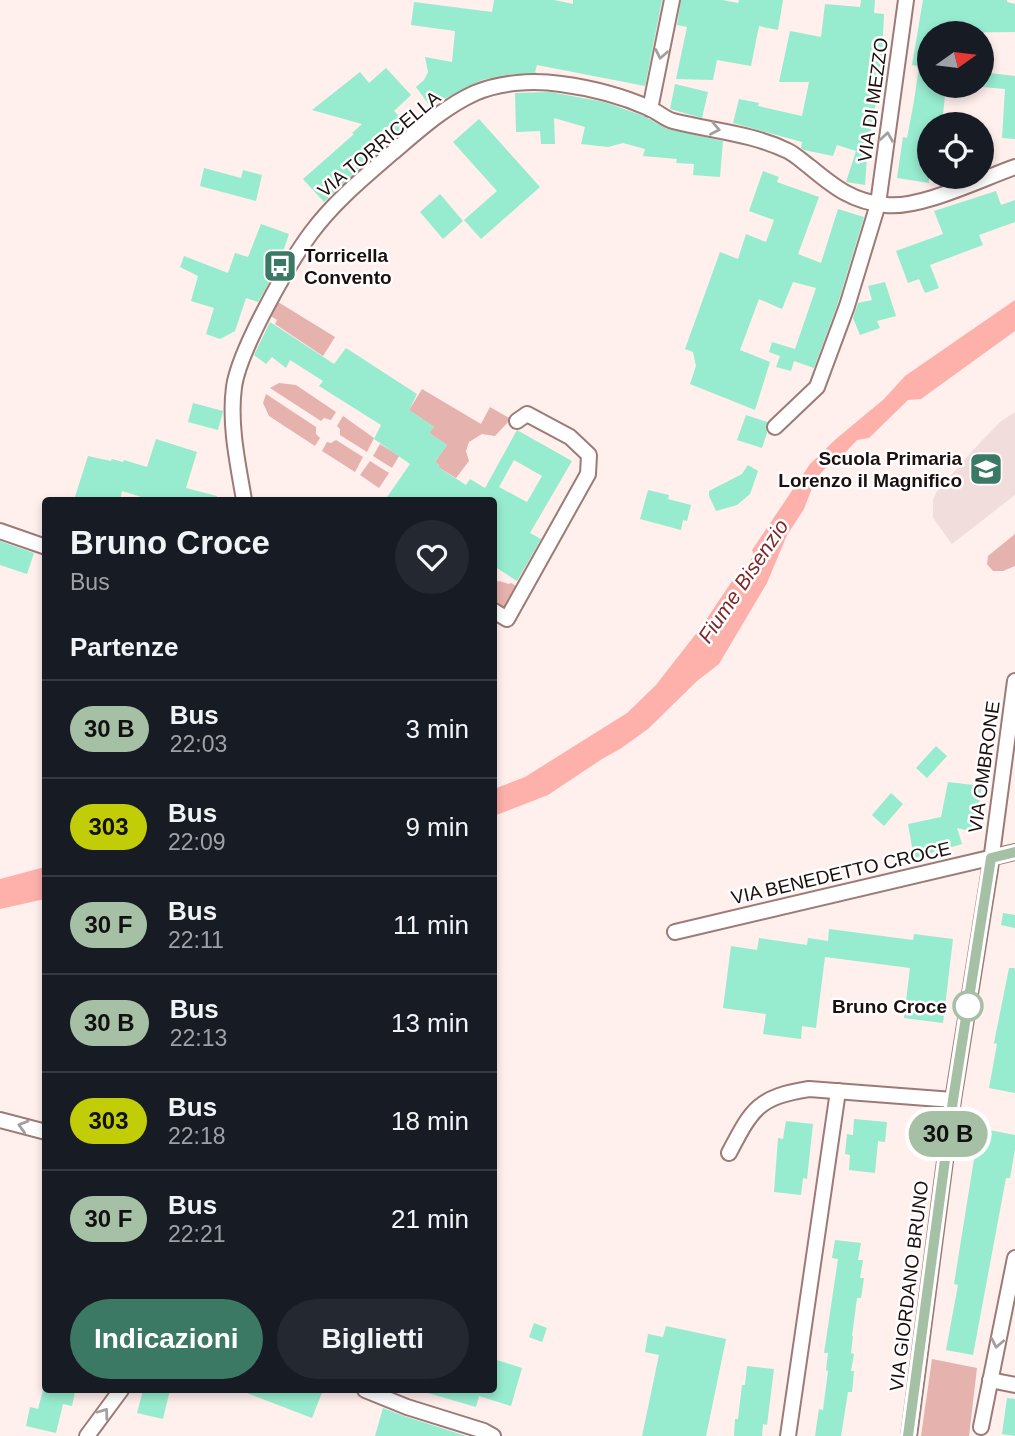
<!DOCTYPE html>
<html lang="it">
<head>
<meta charset="utf-8">
<style>
  :root { --surface:#171b24; --page:#242831; --text:#f1f3f6; --muted:#9ea1a6; --line:#363941; --accent:#3b7965 }
  body { margin:0; font-family:Helvetica,sans-serif; background:var(--page); color:var(--text); height:100vh; display:flex; flex-direction:column; font-size:26px; white-space:nowrap }
  * { box-sizing:border-box; margin:0 }
  p { font-size:23px; color:var(--muted) }
  .icon { flex:none; width:38px; height:38px; fill:none; stroke:currentColor; stroke-width:2; stroke-linecap:round; stroke-linejoin:round }
  .map { position:relative; flex:1; overflow:hidden }
  .side { position:absolute; left:42px; top:497px; width:455px; height:896px; display:flex; flex-direction:column; background:var(--surface); border-radius:7px; box-shadow:0 4px 10px #0003 }
  .side>* { flex:none }
  .badge { padding:0 14px; border-radius:23px; font-size:24px; line-height:46px }
  .needle { width:46px; rotate:76deg }
  .controls { position:absolute; left:917px; top:21px; display:grid; gap:14px }
  .controls a { display:grid; place-items:center; width:77px; height:77px; border-radius:50%; background:var(--surface); box-shadow:0 4px 10px #0003; font-size:35px }
  .map>.badge { position:absolute; translate:-50% -50%; box-shadow:0 0 0 4px #fff }
  h2 { padding:0 28px; font-size:26px; line-height:63px }
  .round { display:grid; place-items:center; flex:none; width:74px; height:74px; border-radius:37px; background:var(--page) }
  .head { display:flex; align-items:center; justify-content:space-between; height:119px; padding:0 28px }
  h1 { font-size:33px; font-weight:600; line-height:52px }
  .button { display:flex; gap:14px; margin-top:auto; padding:14px 28px }
  .button a { flex:1; height:80px; border-radius:42px; background:var(--accent); color:#fff; font-size:28px; font-weight:600; line-height:80px; text-align:center }
  .button a+a { background:var(--page); color:var(--text) }
  ul { padding:0; list-style:none }
  li { display:flex; align-items:center; gap:21px; height:98px; padding:0 28px; border-top:2px solid var(--line) }
  li div { flex:1 }
  li b { display:block; font-size:26px }
  li em { font-style:normal }
  li .badge { min-width:77px; font-weight:700; text-align:center }
  .map>svg:first-child { display:block }
  .built { fill:#f1dedc }
  .green { fill:#e5b2ae }
  .water { fill:#feb0ab }
  .building { fill:#97ebce; fill-rule:evenodd }
  .lines { fill:none; stroke-linecap:round; stroke-linejoin:round }
  .street-casing { stroke:#9c7a77; stroke-width:18 }
  .street { stroke:#fff; stroke-width:14 }
  .oneway { stroke:#a49f9f }
  .line-casing { stroke:#fff; stroke-width:16 }
  .line { stroke:#a6c0a6; stroke-width:10 }
  .stop-dot { fill:#fff; stroke:#a6c0a6; stroke-width:3.5 }
  .labels { text-anchor:middle; dominant-baseline:central; stroke-width:5; stroke-linejoin:round; paint-order:stroke }
  .street-label { font-size:19px; fill:#1c0f0e; stroke:#fff }
  .poi-label { font-size:19px; font-weight:bold; fill:#1c0f0e; stroke:#fff; text-anchor:start }
  .stop-label { font-size:19px; font-weight:bold; fill:#1c0f0e; stroke:#fff; text-anchor:end }
  .water-label { font-size:21px; font-style:italic; fill:#812829; stroke:#fff }
</style>
</head>
<body>
<div class="map">
<svg width="1015" height="1436" viewBox="0 0 1015 1436">
  <rect width="100%" height="100%" fill="#ffefed"/>
  <polygon class="built" points="1015,412 1015,495 952,544 933,518 933,500 937,491 976,447 1000,422"/>
  <g class="green">
    <polygon points="278,302 335,337 323,356 275,324 277,320 269,315"/>
    <polygon points="279,383 296,385 336,412 331,420 324,418 321,421 270,388"/>
    <polygon points="422,389 481,424 490,407 511,419 495,436 482,434 469,442 466,451 469,461 456,478 438,467 439,465 435,462 447,445 429,433 434,427 409,410"/>
    <polygon points="266,394 316,427 316,434 320,438 315,446 269,416 263,403"/>
    <polygon points="343,416 374,438 367,452 340,435 340,429 337,426"/>
    <polygon points="336,440 363,457 355,472 322,451 327,442 331,443"/>
    <polygon points="380,444 399,456 392,468 373,456"/>
    <polygon points="370,461 389,473 379,488 360,475"/>
    <polygon points="1015,534 1015,566 1003,571 993,571 987,564 988,556"/>
    <polygon points="499,581 509,584 511,583 516,586 503,610 494,604 494,582"/>
    <polygon points="932,1359 977,1368 969,1436 921,1436"/>
  </g>
  <g class="water">
    <polygon points="1015,300 1015,331 921,399 908,400 869,438 857,440 844,454 829,464 815,480 804,509 787,535 767,583 719,664 697,681 648,729 620,749 602,759 548,795 494,816 494,789 525,777 627,713 656,685 702,626 734,578 741,574 754,555 752,550 810,464 836,439 884,399 905,376"/>
    <polygon points="45,867 45,899 0,909 0,879"/>
  </g>
  <g class="building">
    <polygon points="494,0 554,0 573,4 573,0 662,0 645,86 537,65 535,72 537,73 505,75 482,80 430,106 416,87 424,80 428,72 425,57 452,62 455,31 411,25 414,2 492,12"/>
    <polygon points="681,0 722,0 738,3 739,0 783,0 778,30 759,26 751,66 717,60 713,80 676,79 687,27 677,25"/>
    <polygon points="861,0 875,0 874,13 884,14 881,76 868,144 865,185 846,182 856,151 837,145 833,156 804,150 801,148 802,142 733,123 739,99 759,103 758,106 802,116 809,82 779,82 790,31 821,37 825,4 860,7"/>
    <polygon points="923,0 1007,0 1007,2 1015,4 1015,32 929,33 929,86 946,86 942,124 929,124 929,183 897,178 903,137 907,138 914,101 919,66 912,65"/>
    <polygon points="386,68 411,95 394,111 409,126 362,164 363,165 324,202 303,179 354,134 352,133 362,124 312,110 360,72 369,83"/>
    <polygon points="982,72 1015,76 1015,139 1002,138 1005,89 982,87"/>
    <polygon points="675,84 708,92 702,118 670,109"/>
    <polygon points="550,92 604,102 644,116 667,129 723,141 720,177 693,175 694,164 676,163 677,159 643,156 645,149 623,143 608,147 581,144 585,127 554,118 555,144 541,144 540,131 516,132 515,93"/>
    <polygon points="479,119 540,187 481,239 464,220 497,191 453,142"/>
    <polygon points="204,168 241,178 243,170 262,175 256,201 200,186"/>
    <polygon points="763,171 779,177 777,182 819,197 798,254 821,263 838,209 864,217 838,303 814,368 794,361 791,371 776,367 780,356 769,352 772,342 795,349 816,288 793,282 782,309 759,299 740,350 770,362 755,410 690,384 696,366 693,352 685,349 720,252 738,259 746,234 766,242 774,220 749,211"/>
    <polygon points="996,191 1001,205 1015,200 1015,222 979,235 983,245 930,265 939,288 925,293 919,279 908,283 896,251 943,234 934,211"/>
    <polygon points="440,194 463,221 443,239 420,212"/>
    <polygon points="261,224 289,234 278,267 258,302 246,298 235,331 220,339 206,334 214,308 191,301 198,276 180,267 184,256 228,273 235,253 248,257"/>
    <polygon points="885,282 896,316 877,321 880,328 860,335 853,318 858,303 872,300 868,286"/>
    <path d="M270 322 334 364 346 348 417 394 409 410 434 427 429 433 447 445 435 462 440 465 438 467 466 485 470 479 485 488 517 430 572 461 530 533 541 539 517 581 494 566V500H385L410 464 374 439 381 425 319 386 323 381 290 360 286 368 272 357 266 364 254 355ZM514 460 542 476 527 502 499 487Z"/>
    <polygon points="193,403 223,411 218,430 188,422"/>
    <polygon points="746,415 767,422 767,433 762,448 737,440"/>
    <polygon points="156,439 197,452 186,488 217,496 217,500 151,500 122,491 120,500 74,500 88,456 111,461 112,459 123,462 124,460 147,467"/>
    <polygon points="748,465 758,471 750,494 737,505 716,511 709,496 709,491 742,474"/>
    <polygon points="648,490 669,495 668,499 691,505 687,521 683,520 681,530 640,519"/>
    <polygon points="0,541 34,553 27,574 0,565"/>
    <polygon points="936,746 947,756 927,778 916,768"/>
    <polygon points="948,782 982,786 974,832 957,828 962,844 914,858 908,824 941,817"/>
    <polygon points="891,793 903,804 884,826 872,815"/>
    <polygon points="1003,913 1015,915 1015,928 1001,925"/>
    <polygon points="829,929 913,940 914,934 953,939 943,1023 904,1018 910,968 825,957 816,1028 802,1026 801,1039 763,1034 766,1014 723,1008 731,946 757,950 759,938 807,945 808,938 828,941"/>
    <polygon points="1009,968 1015,968 1015,1093 989,1088 997,1044 994,1043"/>
    <polygon points="854,1119 887,1122 885,1142 878,1141 875,1173 849,1170 850,1155 845,1154 847,1134 853,1135"/>
    <polygon points="786,1121 813,1124 807,1179 803,1178 801,1195 774,1192 778,1138 783,1139"/>
    <polygon points="979,1128 1015,1135 1015,1149 1010,1178 1006,1178 973,1355 946,1350 958,1285 954,1284"/>
    <polygon points="835,1240 861,1243 858,1260 863,1260 860,1278 864,1278 861,1298 857,1298 852,1336 853,1336 851,1353 854,1354 851,1371 854,1371 852,1392 848,1392 841,1436 815,1436 819,1409 823,1410 828,1371 826,1370 828,1353 824,1353 838,1259 832,1258"/>
    <polygon points="534,1323 547,1328 542,1342 529,1337"/>
    <polygon points="666,1326 726,1339 706,1436 642,1436 659,1355 645,1352 648,1334 663,1337"/>
    <polygon points="497,1360 522,1368 511,1406 479,1396 476,1407 428,1393 428,1390 494,1390 494,1372"/>
    <polygon points="747,1366 774,1369 767,1425 763,1424 762,1436 734,1436 735,1419 738,1419 742,1385 745,1385"/>
    <polygon points="43,1390 69,1390 75,1392 72,1406 63,1404 56,1433 26,1426 30,1407 38,1409"/>
    <polygon points="143,1390 170,1390 163,1419 137,1413"/>
    <polygon points="239,1390 323,1390 312,1418"/>
    <polygon points="1007,1398 1015,1399 1015,1436 1002,1434"/>
    <polygon points="383,1408 404,1416 466,1436 375,1436"/>
  </g>
  <g class="lines">
    <defs>
      <g id="street">
        <polyline points="650,109 672,0"/>
        <polyline points="775,427 817,387 847,306 878,204 906,0"/>
        <path d="M244 500C238 464 229 425 234 387 239 351 288 264 311 233 334 202 363 178 392 153 418 131 444 107 475 93 501 82 533 80 561 84 591 88 622 96 649 108 658 112 665 119 673 121 712 131 751 133 788 151 796 155 803 162 810 167 834 187 853 202 886 205 920 209 981 179 1015 167"/>
        <polyline points="0,531 46,547"/>
        <polyline points="494,611 507,619 588,474 589,455 570,437 527,414 517,421"/>
        <polyline points="675,932 1015,852"/>
        <polyline points="0,1120 46,1132"/>
        <path d="M729 1153C752 1109 758 1097 809 1089L953 1100"/>
        <polyline points="990,1380 1015,1385"/>
        <polyline points="365,1390 407,1407 484,1431 493,1436"/>
        <polyline points="981,1427 1015,1258"/>
        <polyline points="87,1436 121,1390"/>
        <polyline points="788,1436 838,1091"/>
        <polyline points="909,1436 953,1100 990,869 1015,681"/>
      </g>
    </defs>
    <use href="#street" class="street-casing"/>
    <use href="#street" class="street"/>
  </g>
  <defs><path id="oneway-chevron" d="M-2-3.5L2.5 0L-2 3.5" fill="none" stroke-width="1.6" stroke-linecap="round" stroke-linejoin="round" transform="scale(1.75)"/></defs>
  <g class="oneway">
    <use href="#oneway-chevron" transform="translate(661 54) rotate(101)"/>
    <use href="#oneway-chevron" transform="translate(715 129) rotate(11)"/>
    <use href="#oneway-chevron" transform="translate(887 137) rotate(-82)"/>
    <use href="#oneway-chevron" transform="translate(23 1126) rotate(-164)"/>
    <use href="#oneway-chevron" transform="translate(997 1343) rotate(101)"/>
    <use href="#oneway-chevron" transform="translate(104 1413) rotate(-54)"/>
  </g>
  <g class="lines">
    <defs>
      <polyline id="line" points="908,1436 953,1100 991,858 1015,852"/>
    </defs>
    <use href="#line" class="line-casing"/>
    <use href="#line" class="line"/>
  </g>
  <defs>
    <symbol id="bus-square" viewBox="-11 -11 22 22"><rect x="-9" y="-9" width="18" height="18" rx="4" fill="#3b7965" stroke="#fff"/><path d="M-5-6H5V4H4V6H2V4H-2V6H-4V4H-5ZM-3.5-4V0h7V-4ZM-3.5 1.2v1.5H-2V1.2ZM2 1.2v1.5H3.5V1.2Z" fill="#fff"/></symbol>
    <symbol id="school-square" viewBox="-11 -11 22 22"><rect x="-9" y="-9" width="18" height="18" rx="4" fill="#3b7965" stroke="#fff"/><path d="M0-5L7-2L0 1L-7-2ZM-4 1L0 2.5L4 1V4Q0 6-4 4Z" fill="#fff"/></symbol>
  </defs>
  <g fill-rule="evenodd">
    <use href="#bus-square" x="261" y="247" width="38" height="38"/>
    <use href="#school-square" x="967" y="450" width="38" height="38"/>
  </g>
  <circle class="stop-dot" cx="968" cy="1006" r="14"/>
  <g class="labels">
    <g class="street-label">
      <text transform="translate(873 100) rotate(-82)">VIA DI MEZZO</text>
      <text transform="translate(379 144) rotate(-40)">VIA TORRICELLA</text>
      <text transform="translate(984 767) rotate(-82)">VIA OMBRONE</text>
      <text transform="translate(841 873) rotate(-13)">VIA BENEDETTO CROCE</text>
      <text transform="translate(909 1286) rotate(-83)">VIA GIORDANO BRUNO</text>
    </g>
    <g class="poi-label">
      <text x="304" y="255">Torricella<tspan x="304" dy="22">Convento</tspan></text>
      <text x="962" y="458" text-anchor="end">Scuola Primaria<tspan x="962" dy="22">Lorenzo il Magnifico</tspan></text>
    </g>
    <g class="stop-label">
      <text x="947" y="1006">Bruno Croce</text>
    </g>
    <g class="water-label">
      <text transform="translate(743 581) rotate(-56)">Fiume Bisenzio</text>
    </g>
  </g>
</svg>
<div class="controls">
<a><svg class="needle" viewBox="-14 -14 28 28"><path d="M0-13l5 13h-10z" fill="#e53935"/><path d="M0 13l5-13h-10z" fill="#9ea1a6"/></svg></a>
<a><svg class="icon" aria-label="locate" viewBox="0 0 24 24"><circle cx="12" cy="12" r="6"/><path d="M12 2v4M12 18v4M2 12h4M18 12h4"/></svg></a>
</div>
<b class="badge" style="left:948px;top:1134px;background:#a6c0a6;color:#111">30 B</b>
<section class="side">
<div class="head"><div><h1>Bruno Croce</h1><p>Bus</p></div><a class="round"><svg class="icon" aria-label="heart" viewBox="0 0 24 24"><path d="M12 20l-8-8c-3-5 5-10 8-4 3-6 11-1 8 4z"/></svg></a></div>
<h2>Partenze</h2>
<ul>
<li><span class="badge" style="background:#a6c0a6;color:#111">30 B</span><div><b>Bus</b><p>22:03</p></div><em>3 min</em></li>
<li><span class="badge" style="background:#c1cd07;color:#111">303</span><div><b>Bus</b><p>22:09</p></div><em>9 min</em></li>
<li><span class="badge" style="background:#a6c0a6;color:#111">30 F</span><div><b>Bus</b><p>22:11</p></div><em>11 min</em></li>
<li><span class="badge" style="background:#a6c0a6;color:#111">30 B</span><div><b>Bus</b><p>22:13</p></div><em>13 min</em></li>
<li><span class="badge" style="background:#c1cd07;color:#111">303</span><div><b>Bus</b><p>22:18</p></div><em>18 min</em></li>
<li><span class="badge" style="background:#a6c0a6;color:#111">30 F</span><div><b>Bus</b><p>22:21</p></div><em>21 min</em></li>
</ul>
<div class="button"><a>Indicazioni</a><a>Biglietti</a></div>
</section>
</div>
</body>
</html>
